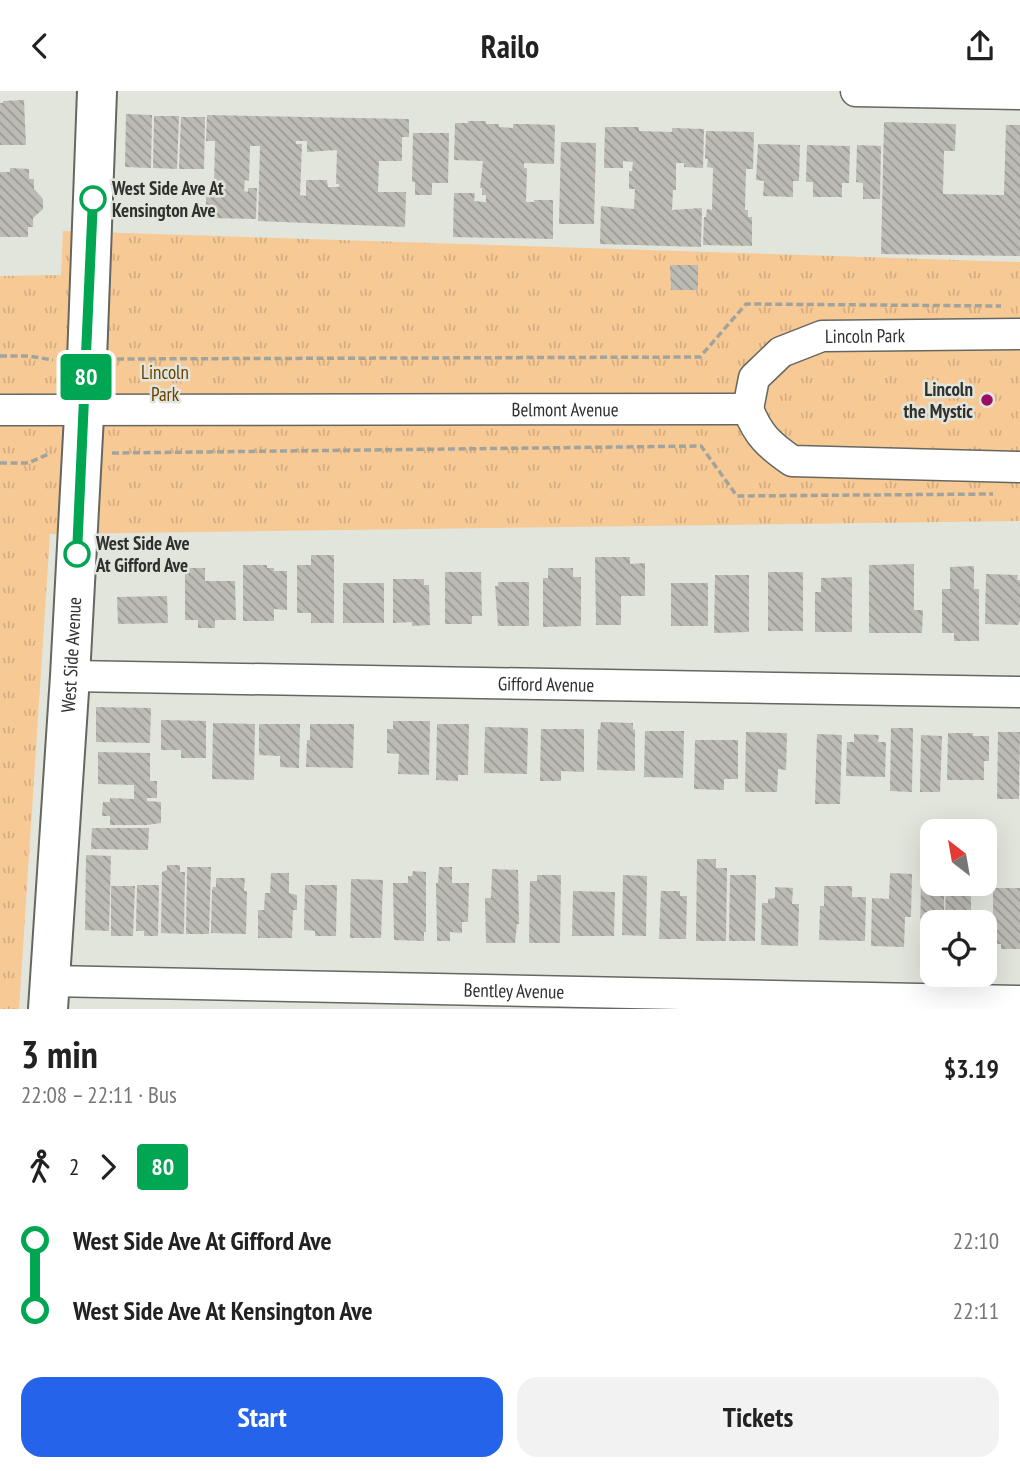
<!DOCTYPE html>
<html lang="en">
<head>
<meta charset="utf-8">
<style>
  :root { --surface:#fff; --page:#f2f2f2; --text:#222; --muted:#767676; --accent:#2563eb }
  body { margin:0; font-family:"PT Sans Narrow",sans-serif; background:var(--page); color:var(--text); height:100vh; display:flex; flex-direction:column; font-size:26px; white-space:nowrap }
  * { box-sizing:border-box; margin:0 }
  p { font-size:23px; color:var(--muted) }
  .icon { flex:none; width:38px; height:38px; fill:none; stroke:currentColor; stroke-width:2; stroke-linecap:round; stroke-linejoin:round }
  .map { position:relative; height:918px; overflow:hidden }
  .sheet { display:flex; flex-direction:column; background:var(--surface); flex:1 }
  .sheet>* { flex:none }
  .badge { padding:0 14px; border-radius:5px; font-size:24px; line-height:46px }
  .needle { width:46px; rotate:329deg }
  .buttons { position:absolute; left:920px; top:728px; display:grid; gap:14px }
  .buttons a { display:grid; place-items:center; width:77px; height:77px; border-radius:14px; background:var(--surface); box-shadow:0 7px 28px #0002; font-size:35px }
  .map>.badge { position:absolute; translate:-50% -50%; box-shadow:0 0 0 4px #fff }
  .legs { display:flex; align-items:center; gap:10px; height:77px; padding:0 21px; font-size:23px }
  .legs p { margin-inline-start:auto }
  .headline { display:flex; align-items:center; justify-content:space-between; height:119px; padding:0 21px }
  h1 { font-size:38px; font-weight:700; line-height:52px }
  .primary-button { display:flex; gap:14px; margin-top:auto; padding:14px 21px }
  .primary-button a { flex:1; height:80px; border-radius:21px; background:var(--accent); color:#fff; font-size:28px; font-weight:700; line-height:80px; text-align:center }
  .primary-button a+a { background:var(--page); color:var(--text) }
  ul { padding:0 21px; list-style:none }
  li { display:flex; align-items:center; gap:24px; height:70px; font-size:26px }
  li i { display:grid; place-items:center; width:10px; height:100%; margin:0 9px; background:currentColor }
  li i::after { content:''; width:18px; height:18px; margin:-9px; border:5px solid; border-radius:50%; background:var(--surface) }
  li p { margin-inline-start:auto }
  li:first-child i { background:linear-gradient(#0000 50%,currentColor 0) }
  li:last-child i { background:linear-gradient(currentColor 50%,#0000 0) }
  header { display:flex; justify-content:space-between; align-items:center; height:91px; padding:0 21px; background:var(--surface); font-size:32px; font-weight:700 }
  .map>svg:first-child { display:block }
  .park { fill:url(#park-tufts) }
  .building { fill:url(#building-back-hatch); fill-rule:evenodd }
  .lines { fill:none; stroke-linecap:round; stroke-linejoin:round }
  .minor-casing { stroke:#656861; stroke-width:33 }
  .major-casing { stroke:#656861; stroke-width:42 }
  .path { stroke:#a1a49d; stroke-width:3.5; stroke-dasharray:7 3.5; stroke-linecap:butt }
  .minor { stroke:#fff; stroke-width:30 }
  .major { stroke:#fff; stroke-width:38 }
  .line-1-casing { stroke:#fff; stroke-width:16 }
  .line-1 { stroke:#00a651; stroke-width:10 }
  .stop-1-dot { fill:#fff; stroke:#00a651; stroke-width:3.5 }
  .poi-dot { fill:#990f62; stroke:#e2e5dc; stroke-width:2.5 }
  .labels { text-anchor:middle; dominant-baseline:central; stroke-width:5; stroke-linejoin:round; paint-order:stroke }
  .stop-label { font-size:19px; font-weight:bold; fill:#30312e; stroke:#e2e5dc; text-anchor:start }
  .street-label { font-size:19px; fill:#30312e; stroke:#e2e5dc }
  .park-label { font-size:19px; fill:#6a4102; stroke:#e2e5dc }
  .poi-label { font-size:19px; font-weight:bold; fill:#30312e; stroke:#e2e5dc; text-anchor:end }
</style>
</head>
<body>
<header><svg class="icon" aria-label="back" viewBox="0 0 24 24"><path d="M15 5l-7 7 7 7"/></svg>Railo<svg class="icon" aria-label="share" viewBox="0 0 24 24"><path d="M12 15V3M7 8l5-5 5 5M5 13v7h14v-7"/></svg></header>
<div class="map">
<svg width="1020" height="918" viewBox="0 0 1020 918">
  <defs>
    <pattern id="park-tufts" width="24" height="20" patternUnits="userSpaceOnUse" patternTransform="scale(1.75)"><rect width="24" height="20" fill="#f7c995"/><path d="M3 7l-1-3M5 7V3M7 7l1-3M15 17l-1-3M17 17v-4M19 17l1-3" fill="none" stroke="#d4ad81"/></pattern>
    <pattern id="building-back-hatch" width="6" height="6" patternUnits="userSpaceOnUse" patternTransform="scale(1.75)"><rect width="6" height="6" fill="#bdbcb4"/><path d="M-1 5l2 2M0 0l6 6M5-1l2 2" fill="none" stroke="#9a9993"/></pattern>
  </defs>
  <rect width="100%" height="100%" fill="#e2e5dc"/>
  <polygon class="park" points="63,140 1020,171 1020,430 50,443 19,918 0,918 0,185 61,184"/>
  <g class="building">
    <polygon points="24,9 26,54 0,54 0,12 3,12 3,10"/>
    <polygon points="126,23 152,24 151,77 125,76"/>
    <path d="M207 24 409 28V46H402V70H379L378 101H406L405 136 258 130 260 55H250L249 90 245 89 244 100 248 101V97H257L256 128 206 127V101L211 102V94H214L215 50H206ZM296 50H307V61L337 59 336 93H339V96H328L327 89H306V105L300 104 302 53H296Z"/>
    <polygon points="154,25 179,25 177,78 153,77"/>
    <polygon points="181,26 205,26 204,78 179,78"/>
    <polygon points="468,30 486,30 486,33 499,33 499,36 513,37 513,33 526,33 555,34 554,73 524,72 524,77 527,77 526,111 534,111 534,109 553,109 553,148 453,146 454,102 475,102 474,110 486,111 486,104 482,104 482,97 480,97 483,70 454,69 455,32 468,32"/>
    <polygon points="884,31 956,33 955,60 944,60 943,103 1004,104 1006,34 1020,34 1020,165 881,163"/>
    <polygon points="605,36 639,36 639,40 672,41 672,37 704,38 703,77 684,76 684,72 676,72 676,99 673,99 672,119 702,117 701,156 600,153 601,115 634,118 635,98 629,98 629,80 632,80 633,71 623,70 623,77 604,77"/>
    <polygon points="706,40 754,41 753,78 746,78 745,119 748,119 748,126 752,126 752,155 703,154 704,126 706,126 707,118 712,119 713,77 707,76 708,68 705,68"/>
    <polygon points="413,42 449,42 448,92 432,92 432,104 415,104 415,91 412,91"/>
    <polygon points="561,51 596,52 594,133 559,133"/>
    <polygon points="758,53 800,54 799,90 793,90 793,106 763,105 764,90 756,89"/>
    <polygon points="807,54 850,55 849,92 842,92 842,106 813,106 813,91 806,91"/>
    <polygon points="857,54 881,55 880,108 863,108 863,92 856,91"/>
    <polygon points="10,77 29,78 29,88 34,88 34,98 43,108 43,118 33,127 33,136 28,136 28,146 0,146 0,81 10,81"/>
    <polygon points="670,174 698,174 698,199 671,199"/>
    <polygon points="311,464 334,464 334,532 311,532 311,522 297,522 297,474 311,474"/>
    <polygon points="595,466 630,466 630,473 645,472 645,505 621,505 621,534 596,534"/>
    <polygon points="914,473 914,519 923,519 922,542 869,542 869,474"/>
    <polygon points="243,474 267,474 267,477 274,477 274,480 287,480 287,519 274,518 274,530 243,530"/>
    <polygon points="974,475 974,498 979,498 979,550 954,550 954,542 942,542 942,498 950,498 950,476"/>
    <polygon points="185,477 205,477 205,490 235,490 236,529 215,529 215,537 198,537 198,529 185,529"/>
    <polygon points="548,477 573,477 573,486 581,486 581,535 543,536 543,487 548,487"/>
    <polygon points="445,481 481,481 482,525 472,525 472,533 445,533"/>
    <rect x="768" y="481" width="35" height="59"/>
    <polygon points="986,483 1018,484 1017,489 1020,489 1020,529 1018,534 985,533"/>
    <polygon points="715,484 749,484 749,541 714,542"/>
    <polygon points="852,486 852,541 815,541 815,501 821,501 821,487"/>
    <polygon points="393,488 424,488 424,494 429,494 430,534 412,535 412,531 393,532"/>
    <polygon points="498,491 529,491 529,535 498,535 495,495 498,495"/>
    <rect x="343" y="492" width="41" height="40"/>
    <rect x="671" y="492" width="37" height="43"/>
    <polygon points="167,505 168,532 118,533 117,506"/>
    <polygon points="96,616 151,617 150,652 96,651"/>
    <polygon points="161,629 206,630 206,667 181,667 181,659 161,659"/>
    <polygon points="393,630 430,630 429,684 398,683 399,663 387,662 387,638 393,638"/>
    <polygon points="601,631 633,632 633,639 635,638 635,680 597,679 598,638 600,638"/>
    <polygon points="213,632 255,633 254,689 212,688"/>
    <polygon points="259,633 300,633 299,677 280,676 280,665 259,664"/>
    <polygon points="310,633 354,633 353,677 306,676 307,649 310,649"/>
    <polygon points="437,633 469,633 468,684 458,684 458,690 436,689"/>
    <polygon points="485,636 528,637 527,683 484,682"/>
    <polygon points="891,637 913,637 912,701 890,700"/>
    <polygon points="541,638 584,638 584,681 561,680 561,690 540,690"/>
    <polygon points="645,640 684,640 683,687 644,686"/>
    <polygon points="746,641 787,642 786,679 778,678 777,701 745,701"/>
    <polygon points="998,641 1020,641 1019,708 997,708"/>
    <polygon points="948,642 973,642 973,645 989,645 989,670 984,670 984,689 947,689"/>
    <polygon points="817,643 842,644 840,713 815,713"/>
    <polygon points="854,643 879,644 878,651 886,651 885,686 846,685 847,651 854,651"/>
    <polygon points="921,644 942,645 940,701 920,701"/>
    <polygon points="695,649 738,649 738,688 724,688 724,699 694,698"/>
    <polygon points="98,661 150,662 150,690 157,690 157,707 147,707 147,710 161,711 161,732 147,734 110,734 110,725 102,725 103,711 110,711 110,707 134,708 134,694 98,693"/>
    <polygon points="92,737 149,737 148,759 91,758"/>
    <polygon points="86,764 111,765 109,840 85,839"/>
    <polygon points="697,768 716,768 716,777 727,777 726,850 696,850"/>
    <polygon points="167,774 180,774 180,781 185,781 184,843 161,842 162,781 167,779"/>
    <polygon points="187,776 211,776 209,843 186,843"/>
    <polygon points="439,776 452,776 452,792 469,792 468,831 462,831 462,842 450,841 450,850 437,850 436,792 438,792"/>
    <polygon points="492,778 518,779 519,833 517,833 515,852 486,852 485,807 491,807"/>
    <polygon points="413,780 426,781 426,841 424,841 424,850 394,849 393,792 408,792 408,785 412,785"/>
    <polygon points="271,782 289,782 289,802 297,804 297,819 293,819 292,847 258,847 258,819 264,819 265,802 270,802"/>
    <polygon points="890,782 912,783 911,826 905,826 904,856 871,855 872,807 889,808"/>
    <polygon points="537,784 561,784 560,852 529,852 530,790 537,790"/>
    <polygon points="623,784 647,785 646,845 622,844"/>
    <polygon points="730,784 756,784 755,850 729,850"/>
    <polygon points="216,787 245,787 244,800 247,800 246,843 211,842 212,800 213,796 216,796"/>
    <polygon points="351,788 383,789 381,847 350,847"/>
    <polygon points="921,788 933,788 933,793 944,793 944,831 933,831 933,852 920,852"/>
    <polygon points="946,793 971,793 971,831 945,831"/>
    <polygon points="137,794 159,794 158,845 144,845 144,840 136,840"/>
    <polygon points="305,794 337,794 336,845 315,845 315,840 304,839"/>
    <polygon points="111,795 135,795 133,845 111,845"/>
    <polygon points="824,795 852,795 852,806 866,806 865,850 819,849 820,815 824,815"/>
    <polygon points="775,796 793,797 792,813 799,813 798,855 761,854 762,812 768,812 768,808 775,807"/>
    <polygon points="993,797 1020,797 1020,858 1001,858 1001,853 993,853"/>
    <polygon points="573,800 615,801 614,845 572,845"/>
    <polygon points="661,800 680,800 680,805 687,805 686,848 659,848"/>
  </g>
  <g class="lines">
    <defs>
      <g id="minor">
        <polyline points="856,0 1020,3"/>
        <path id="s1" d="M748 318 754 287 781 261 822 245 1020 243"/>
        <path d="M748 318C758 344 769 354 792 370L1020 376"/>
        <path id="s2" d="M0 319 748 318"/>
        <path id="s3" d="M70 585 1020 601"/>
        <path id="s4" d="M50 890 1020 910"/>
      </g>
      <g id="major">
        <path id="s5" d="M48 918 70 585 87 269 97 0"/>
      </g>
    </defs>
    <use href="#minor" class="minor-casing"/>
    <use href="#major" class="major-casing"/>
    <g class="path">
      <polyline points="0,265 29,265 53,269"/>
      <polyline points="117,268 700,266 746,213 1001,215"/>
      <polyline points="112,362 701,355 737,405 993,403"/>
      <polyline points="0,372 28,372 51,362"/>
    </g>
    <use href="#minor" class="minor"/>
    <use href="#major" class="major"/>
  </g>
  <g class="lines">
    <defs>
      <polyline id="line-1" points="77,463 93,108"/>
    </defs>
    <use href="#line-1" class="line-1-casing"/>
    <use href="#line-1" class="line-1"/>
  </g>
  <g class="stop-1-dot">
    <circle cx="93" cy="108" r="12"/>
    <circle cx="77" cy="463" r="12"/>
  </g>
  <circle class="poi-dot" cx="987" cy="309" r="7"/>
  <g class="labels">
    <g class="stop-label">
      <text x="112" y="97">West Side Ave At<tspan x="112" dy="22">Kensington Ave</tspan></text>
      <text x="96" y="452">West Side Ave<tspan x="96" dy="22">At Gifford Ave</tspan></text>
    </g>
    <g class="street-label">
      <text stroke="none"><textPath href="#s1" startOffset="156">Lincoln Park</textPath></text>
      <text stroke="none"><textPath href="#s2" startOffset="565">Belmont Avenue</textPath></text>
      <text stroke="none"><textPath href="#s5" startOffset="355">West Side Avenue</textPath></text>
      <text stroke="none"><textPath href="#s3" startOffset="476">Gifford Avenue</textPath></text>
      <text stroke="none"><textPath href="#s4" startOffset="464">Bentley Avenue</textPath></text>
    </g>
    <g class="park-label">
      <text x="165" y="281">Lincoln<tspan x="165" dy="22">Park</tspan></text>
    </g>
    <g class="poi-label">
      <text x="973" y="298">Lincoln<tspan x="973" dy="22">the Mystic</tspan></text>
    </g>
  </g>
</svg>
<div class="buttons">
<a><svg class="needle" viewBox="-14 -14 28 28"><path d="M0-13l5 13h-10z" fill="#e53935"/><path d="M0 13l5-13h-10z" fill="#767676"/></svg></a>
<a><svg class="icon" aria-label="locate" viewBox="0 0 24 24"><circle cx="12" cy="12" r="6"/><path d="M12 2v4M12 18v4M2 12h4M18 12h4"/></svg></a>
</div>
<b class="badge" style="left:86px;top:286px;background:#00a651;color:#fff">80</b>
</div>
<section class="sheet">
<div class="headline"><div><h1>3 min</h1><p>22:08 – 22:11 · Bus</p></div><b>$3.19</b></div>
<div class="legs"><svg class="icon" aria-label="walk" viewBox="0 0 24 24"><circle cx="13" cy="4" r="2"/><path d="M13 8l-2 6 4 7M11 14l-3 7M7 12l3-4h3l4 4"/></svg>2<svg class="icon" aria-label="forward" viewBox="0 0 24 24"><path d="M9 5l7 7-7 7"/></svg><b class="badge" style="background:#00a651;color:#fff">80</b></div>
<ul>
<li><i style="color:#00a651"></i><b>West Side Ave At Gifford Ave</b><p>22:10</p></li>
<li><i style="color:#00a651"></i><b>West Side Ave At Kensington Ave</b><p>22:11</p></li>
</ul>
<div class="primary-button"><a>Start</a><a>Tickets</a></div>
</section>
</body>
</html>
